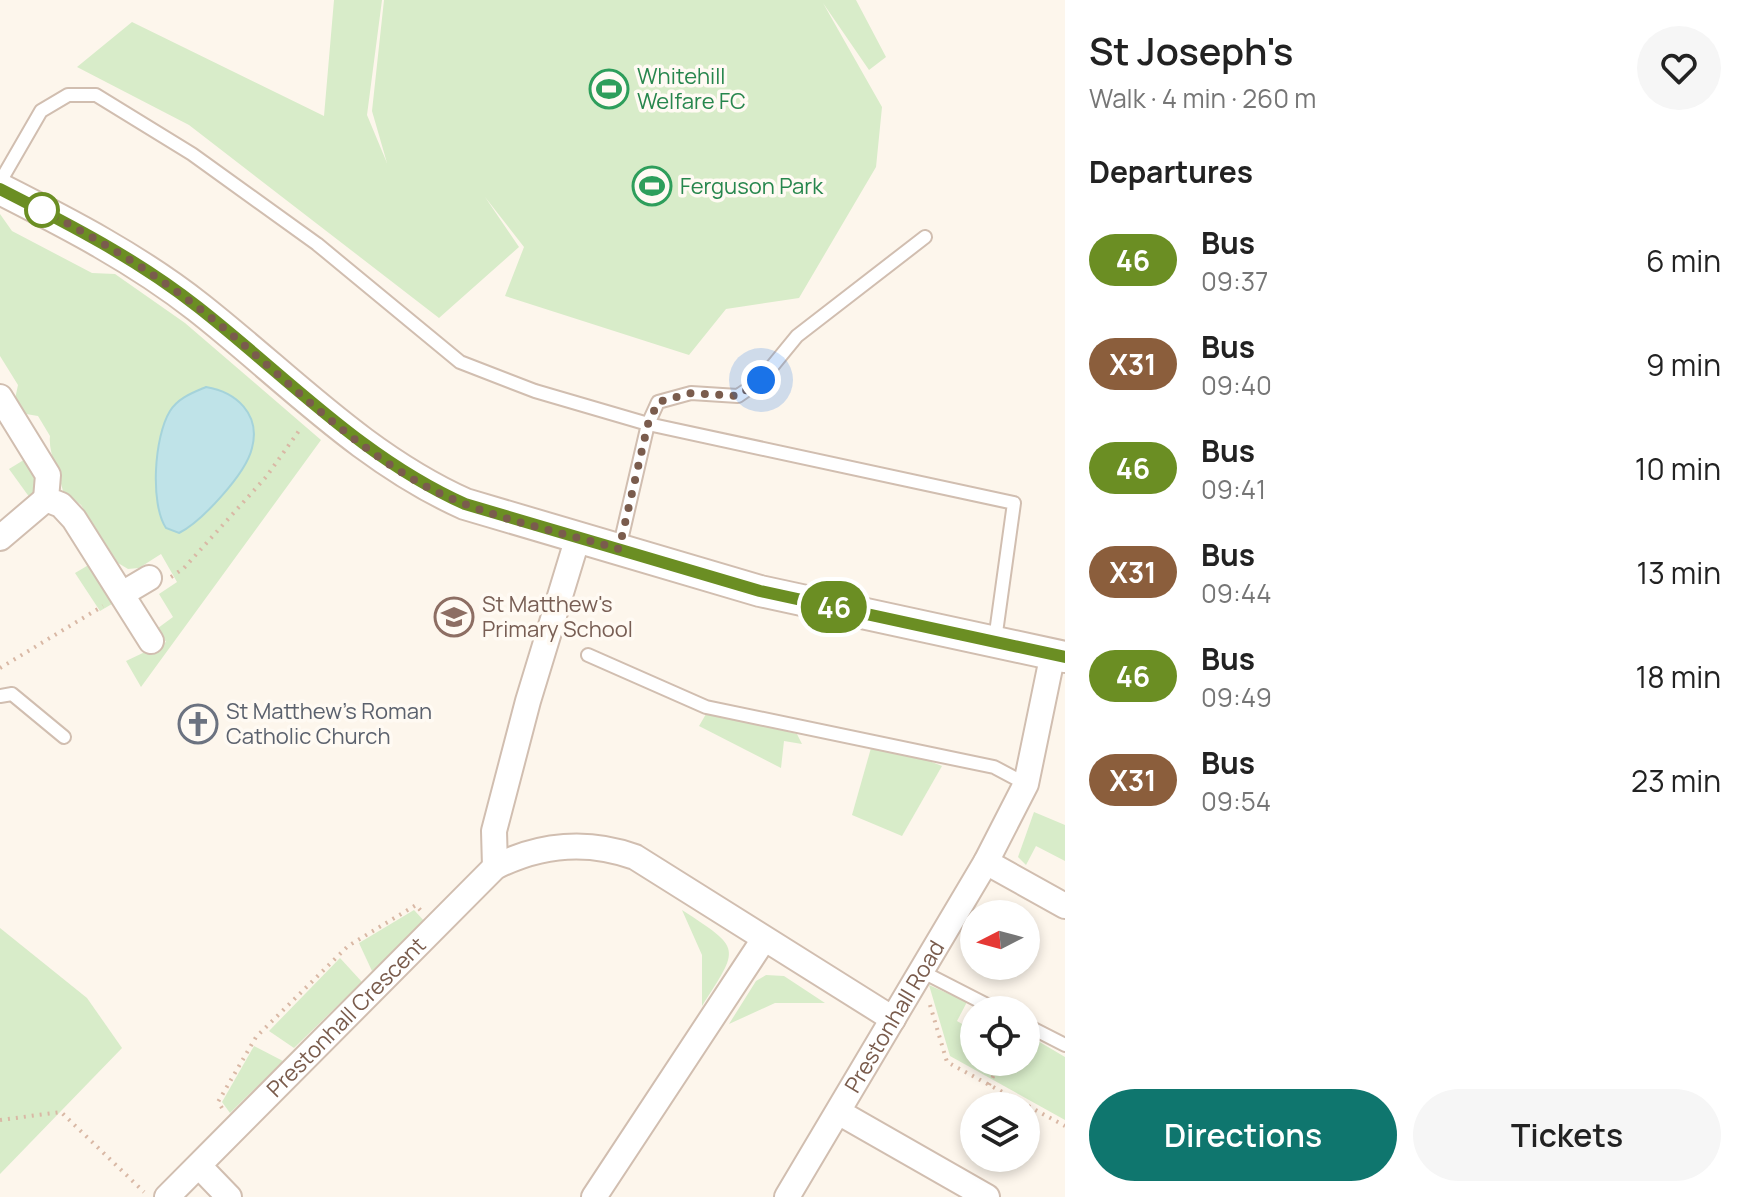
<!DOCTYPE html>
<html lang="en">
<head>
<meta charset="utf-8">
<style>
  :root { --surface:#fff; --page:#f6f6f6; --text:#222; --muted:#767676; --accent:#0f766e }
  body { margin:0; font-family:Manrope,sans-serif; background:var(--page); color:var(--text); height:100vh; display:flex; flex-direction:column; font-size:30px; white-space:nowrap }
  * { box-sizing:border-box; margin:0 }
  p { font-size:26px; color:var(--muted) }
  .icon { flex:none; width:44px; height:44px; fill:none; stroke:currentColor; stroke-width:2; stroke-linecap:round; stroke-linejoin:round }
  .map { position:relative; flex:1; overflow:hidden }
  .panel { display:flex; flex-direction:column; background:var(--surface); width:680px }
  .panel>* { flex:none }
  .badge { padding:0 16px; border-radius:26px; font-size:28px; line-height:52px }
  .needle { width:52px; rotate:264deg }
  .controls { position:absolute; left:960px; top:900px; display:grid; gap:16px }
  .controls a { display:grid; place-items:center; width:80px; height:80px; border-radius:50%; background:var(--surface); box-shadow:0 4px 12px #0003; font-size:40px }
  .you { position:absolute; width:40px; height:40px; margin:-20px; border:6px solid #fff; border-radius:50%; background:#1a73e8; box-shadow:0 0 0 12px #1a73e833 }
  .map>.badge { position:absolute; translate:-50% -50%; box-shadow:0 0 0 4px #fff }
  h2 { padding:0 24px; font-size:30px; line-height:72px }
  .round { display:grid; place-items:center; flex:none; width:84px; height:84px; border-radius:42px; background:var(--page) }
  .head { display:flex; align-items:center; justify-content:space-between; height:136px; padding:0 24px }
  h1 { font-size:38px; font-weight:600; line-height:60px }
  .primary-button { display:flex; gap:16px; margin-top:auto; padding:16px 24px }
  .primary-button a { flex:1; height:92px; border-radius:48px; background:var(--accent); color:#fff; font-size:32px; font-weight:600; line-height:92px; text-align:center }
  .primary-button a+a { background:var(--page); color:var(--text) }
  ul { padding:0; list-style:none }
  li { display:flex; align-items:center; gap:24px; height:104px; padding:0 24px }
  li div { flex:1 }
  li b { display:block; font-size:30px }
  li em { font-style:normal }
  li .badge { min-width:88px; font-weight:700; text-align:center }
  main { display:flex; flex:1; min-height:0 }
  .map>svg:first-child { display:block }
  .green { fill:#d8ecc9 }
  .water { fill:#bfe3e8; stroke:#a5d3da; stroke-width:2 }
  .lines { fill:none; stroke-linecap:round; stroke-linejoin:round }
  .service-casing { stroke:#d1beb0; stroke-width:16 }
  .minor-casing { stroke:#d1beb0; stroke-width:28 }
  .tertiary-casing { stroke:#d1beb0; stroke-width:34 }
  .path { stroke:#d9b8a5; stroke-width:4; stroke-dasharray:2 6; stroke-linecap:butt }
  .service { stroke:#fff; stroke-width:12 }
  .minor { stroke:#fff; stroke-width:24 }
  .tertiary { stroke:#fff; stroke-width:30 }
  .line-casing { stroke:#fff; stroke-width:18 }
  .line { stroke:#6b8e23; stroke-width:12 }
  .walk { stroke:#7a5c4d; stroke-width:8; stroke-dasharray:0 14.4 }
  .stop-dot { fill:#fff; stroke:#6b8e23; stroke-width:4 }
  .labels { text-anchor:middle; dominant-baseline:central; stroke-width:7; stroke-linejoin:round; paint-order:stroke }
  .leisure-label { font-size:22px; fill:#27864d; stroke:#fffaf3; text-anchor:start }
  .education-label { font-size:22px; fill:#785e54; stroke:#fffaf3; text-anchor:start }
  .worship-label { font-size:22px; fill:#5b616d; stroke:#fffaf3; text-anchor:start }
  .street-label { font-size:22px; fill:#7a5c4d; stroke:#fffaf3 }
</style>
</head>
<body>
<main>
<div class="map">
<svg width="1065" height="1197" viewBox="0 0 1065 1197">
  <rect width="100%" height="100%" fill="#fdf6ec"/>
  <g class="green">
    <polygon points="334,0 382,0 367,115 387,163 372,111 384,0 856,0 886,57 869,70 823,3 882,107 876,167 799,298 726,309 689,355 505,296 524,247 485,197 519,247 439,318 189,125 77,67 132,22 324,116"/>
    <path d="M0 214 12 231 92 273 115 274 185 323 321 440 141 687 126 661 166 642 158 628 173 617 159 594 177 582 161 554 139 568 128 569 118 563 81 505 63 491C59 473 48 452 50 436L38 416 26 414 15 399 18 385 0 356Z"/>
    <polygon points="27,458 39,476 39,492 30,498 9,469"/>
    <polygon points="92,563 117,601 100,611 75,573"/>
    <polygon points="711,712 797,734 802,744 784,741 781,768 699,726 706,714"/>
    <polygon points="871,748 919,757 942,766 902,836 852,815"/>
    <polygon points="1034,812 1065,825 1065,861 1036,846 1026,865 1018,857"/>
    <polygon points="414,910 426,923 372,971 359,943"/>
    <path d="M682 910C742 949 740 947 702 1006V955Z"/>
    <polygon points="0,928 87,998 122,1048 0,1174"/>
    <polygon points="340,958 362,982 294,1048 269,1031"/>
    <polygon points="766,975 784,976 825,1003 775,1003 729,1024 756,981"/>
    <polygon points="929,985 967,1002 957,1021 974,1031 974,1062 1026,1062 1026,1034 1065,1057 1065,1120 950,1056"/>
    <polygon points="254,1046 283,1061 230,1113 222,1102"/>
  </g>
  <path class="water" d="M206 387C236 392 261 414 252 448 246 474 201 522 179 533L166 528C150 504 154 437 170 411 178 398 192 393 206 387Z"/>
  <g class="lines">
    <defs>
      <g id="service">
        <polyline points="0,182 41,111 68,95 96,95 192,154 317,244 460,362 535,391 648,424 1014,503 995,640"/>
        <polyline points="619,549 648,424 658,402 691,393 738,396 761,380 797,336 925,237"/>
        <polyline points="588,655 706,707 994,767 1026,784"/>
        <polyline points="0,696 12,694 64,737"/>
        <polyline points="919,970 997,1010"/>
        <polyline points="1026,1025 1065,1045"/>
      </g>
      <g id="minor">
        <polyline points="0,397 48,475 46,499 61,505 74,519 151,641"/>
        <polyline points="0,538 46,499"/>
        <polyline points="122,594 149,578"/>
        <polyline points="986,862 1065,906"/>
        <polyline points="495,867 494,831 528,701 578,537"/>
        <polyline points="840,1113 987,1197"/>
        <polyline points="200,1167 229,1197"/>
        <path id="s1" d="M167 1197 495 867C540 844 588 840 635 857L893 1019"/>
        <polyline points="594,1197 764,939"/>
        <path id="s2" d="M787 1197 986 862 1026 784 1053 653"/>
      </g>
      <path id="tertiary" d="M0 189C69 224 137 259 198 307 286 376 362 458 465 504L760 591 1065 657"/>
    </defs>
    <use href="#service" class="service-casing"/>
    <use href="#minor" class="minor-casing"/>
    <use href="#tertiary" class="tertiary-casing"/>
    <g class="path">
      <polyline points="171,577 184,568 266,477 301,428"/>
      <polyline points="0,668 103,606"/>
      <polyline points="930,1005 947,1062 1065,1126"/>
      <polyline points="989,1085 1000,1062"/>
      <polyline points="222,1108 218,1102 256,1037 348,946 416,905 421,911"/>
      <polyline points="0,1120 61,1112 144,1192"/>
    </g>
    <use href="#service" class="service"/>
    <use href="#minor" class="minor"/>
    <use href="#tertiary" class="tertiary"/>
  </g>
  <g class="lines">
    <defs>
      <path id="line" d="M0 189C69 224 137 259 198 307 286 376 362 458 465 504L760 591 1065 657"/>
    </defs>
    <use href="#line" class="line-casing"/>
    <use href="#line" class="line"/>
    <path class="walk" d="M42 210C96 238 148 269 196 306 274 365 342 442 429 488 487 518 557 531 619 549L648 424 658 402 691 393 738 396 761 380"/>
  </g>
  <defs>
    <symbol id="stadium-ring" viewBox="-11 -11 22 22"><circle r="9.5" fill="#fffaf3" stroke="#2e9e5b" stroke-width="1.5"/><path d="M0-5a6.5 5 0 1 0 0 10a6.5 5 0 1 0 0-10ZM-3.5-1.8h7v3.6h-7Z" fill="#2e9e5b"/></symbol>
    <symbol id="school-ring" viewBox="-11 -11 22 22"><circle r="9.5" fill="#fffaf3" stroke="#8d6e63" stroke-width="1.5"/><path d="M0-5L7-2L0 1L-7-2ZM-4 1L0 2.5L4 1V4Q0 6-4 4Z" fill="#8d6e63"/></symbol>
    <symbol id="church-ring" viewBox="-11 -11 22 22"><circle r="9.5" fill="#fffaf3" stroke="#6b7280" stroke-width="1.5"/><path d="M-1.2-6h2.4v3.5h3.3v2.4h-3.3V6h-2.4V-.1h-3.3v-2.4h3.3Z" fill="#6b7280"/></symbol>
  </defs>
  <g fill-rule="evenodd">
    <use href="#stadium-ring" x="587" y="67" width="44" height="44"/>
    <use href="#stadium-ring" x="630" y="164" width="44" height="44"/>
    <use href="#school-ring" x="432" y="595" width="44" height="44"/>
    <use href="#church-ring" x="176" y="702" width="44" height="44"/>
  </g>
  <circle class="stop-dot" cx="42" cy="210" r="16"/>
  <g class="labels">
    <g class="leisure-label">
      <text x="637" y="76">Whitehill<tspan x="637" dy="25">Welfare FC</tspan></text>
      <text x="680" y="186">Ferguson Park</text>
    </g>
    <g class="education-label">
      <text x="482" y="604">St Matthew's<tspan x="482" dy="25">Primary School</tspan></text>
    </g>
    <g class="worship-label">
      <text x="226" y="711">St Matthew's Roman<tspan x="226" dy="25">Catholic Church</tspan></text>
    </g>
    <g class="street-label">
      <text stroke="none"><textPath href="#s1" startOffset="254">Prestonhall Crescent</textPath></text>
      <text stroke="none"><textPath href="#s2" startOffset="210">Prestonhall Road</textPath></text>
    </g>
  </g>
</svg>
<div class="controls">
<a><svg class="needle" viewBox="-14 -14 28 28"><path d="M0-13l5 13h-10z" fill="#e53935"/><path d="M0 13l5-13h-10z" fill="#767676"/></svg></a>
<a><svg class="icon" aria-label="locate" viewBox="0 0 24 24"><circle cx="12" cy="12" r="6"/><path d="M12 2v4M12 18v4M2 12h4M18 12h4"/></svg></a>
<a><svg class="icon" aria-label="layers" viewBox="0 0 24 24"><path d="M12 4l9 5-9 5-9-5zM3 14l9 5 9-5"/></svg></a>
</div>
<div class="you" style="left:761px;top:380px"></div>
<b class="badge" style="left:834px;top:607px;background:#6b8e23;color:#fff">46</b>
</div>
<section class="panel">
<div class="head"><div><h1>St Joseph's</h1><p>Walk · 4 min · 260 m</p></div><a class="round"><svg class="icon" aria-label="heart" viewBox="0 0 24 24"><path d="M12 20l-8-8c-3-5 5-10 8-4 3-6 11-1 8 4z"/></svg></a></div>
<h2>Departures</h2>
<ul>
<li><span class="badge" style="background:#6b8e23;color:#fff">46</span><div><b>Bus</b><p>09:37</p></div><em>6 min</em></li>
<li><span class="badge" style="background:#8b5e3c;color:#fff">X31</span><div><b>Bus</b><p>09:40</p></div><em>9 min</em></li>
<li><span class="badge" style="background:#6b8e23;color:#fff">46</span><div><b>Bus</b><p>09:41</p></div><em>10 min</em></li>
<li><span class="badge" style="background:#8b5e3c;color:#fff">X31</span><div><b>Bus</b><p>09:44</p></div><em>13 min</em></li>
<li><span class="badge" style="background:#6b8e23;color:#fff">46</span><div><b>Bus</b><p>09:49</p></div><em>18 min</em></li>
<li><span class="badge" style="background:#8b5e3c;color:#fff">X31</span><div><b>Bus</b><p>09:54</p></div><em>23 min</em></li>
</ul>
<div class="primary-button"><a>Directions</a><a>Tickets</a></div>
</section>
</main>
</body>
</html>
